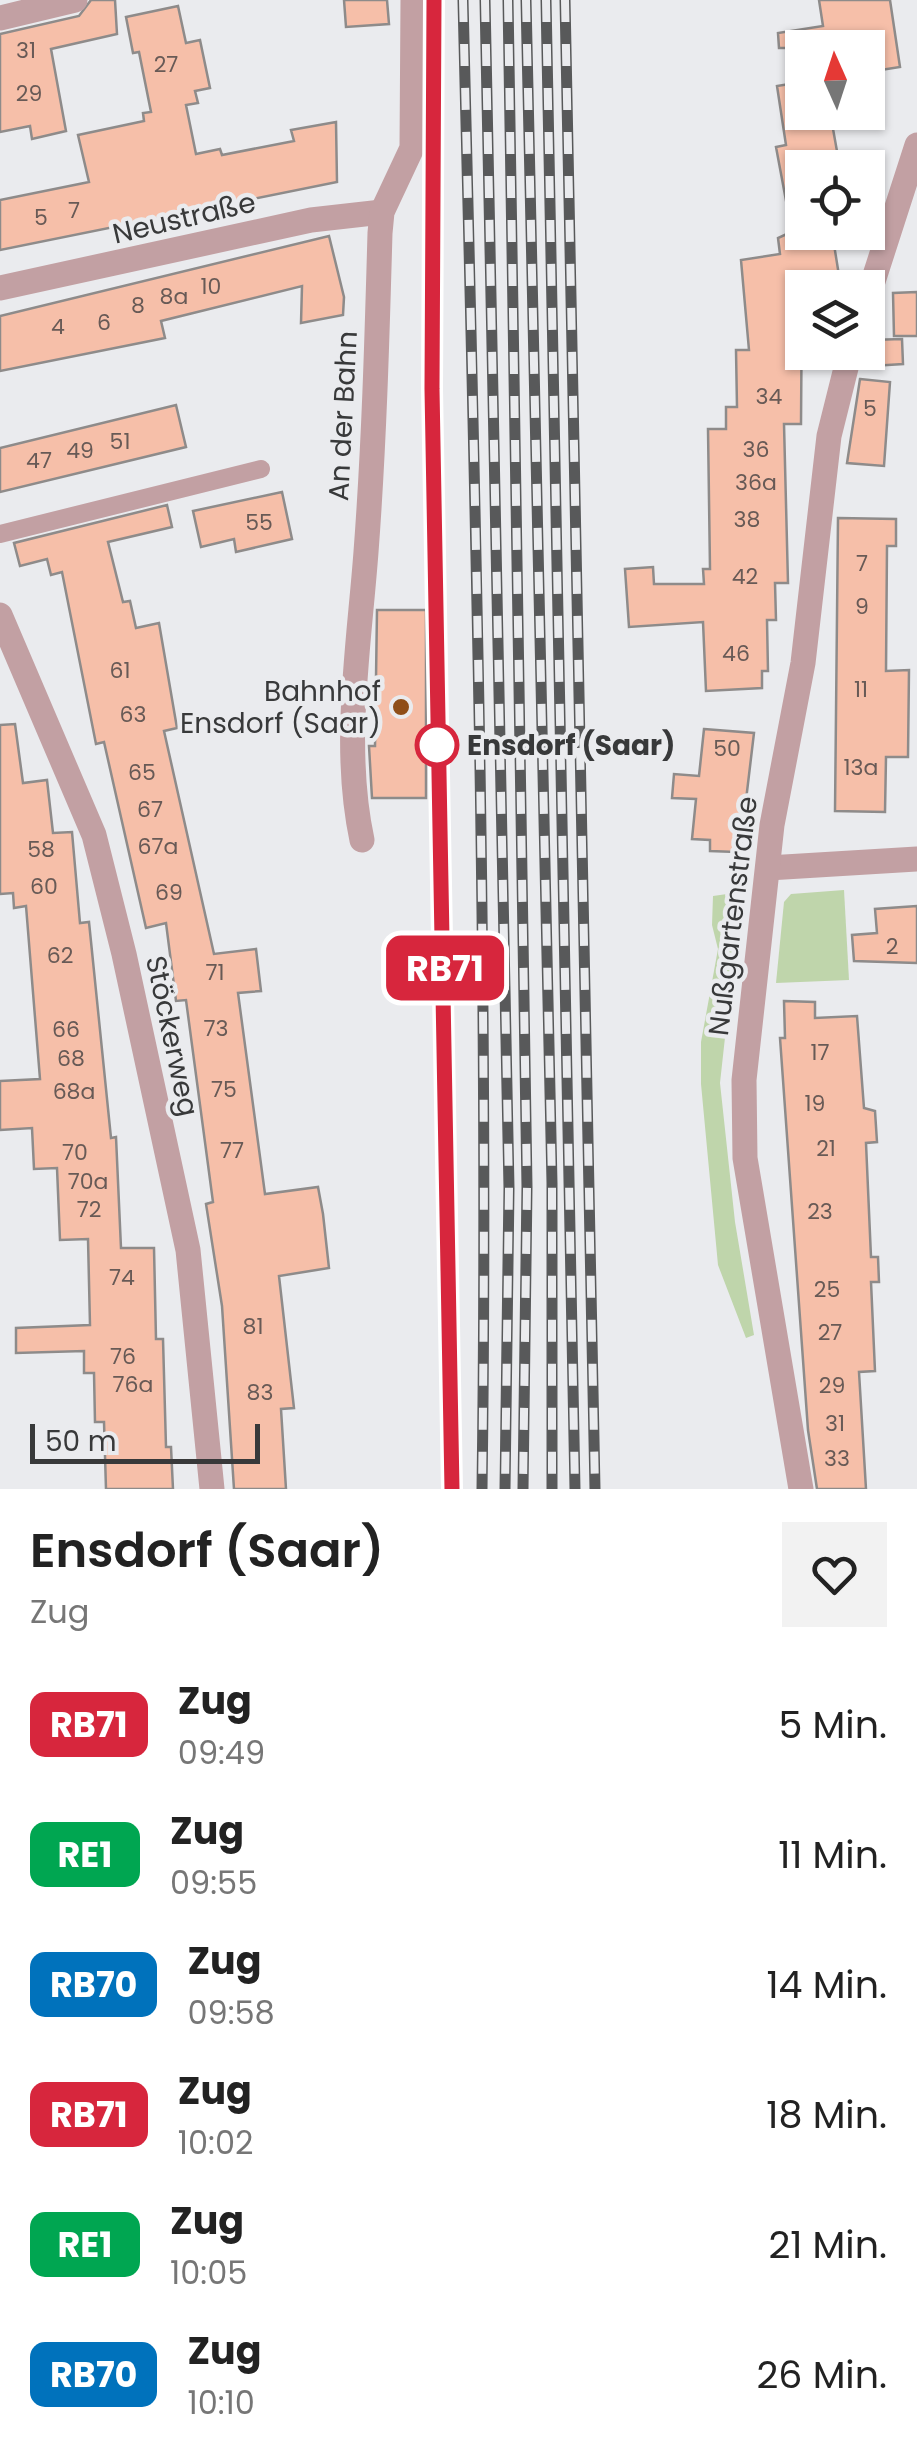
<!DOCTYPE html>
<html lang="de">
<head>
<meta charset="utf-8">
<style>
  :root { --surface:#fff; --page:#f2f2f2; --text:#222; --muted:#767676 }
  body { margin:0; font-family:Poppins,sans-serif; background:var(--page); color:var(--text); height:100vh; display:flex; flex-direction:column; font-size:38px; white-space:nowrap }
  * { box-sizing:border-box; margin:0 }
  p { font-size:32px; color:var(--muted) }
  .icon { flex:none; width:55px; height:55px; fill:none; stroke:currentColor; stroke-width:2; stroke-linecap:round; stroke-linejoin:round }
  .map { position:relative; height:1489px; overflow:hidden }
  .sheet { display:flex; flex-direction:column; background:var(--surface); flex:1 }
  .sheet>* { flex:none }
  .badge { padding:0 20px; border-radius:15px; font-size:35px; line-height:65px }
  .needle { width:65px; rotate:357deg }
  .tools { position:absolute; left:785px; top:30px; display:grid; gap:20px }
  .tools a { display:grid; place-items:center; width:100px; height:100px; border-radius:0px; background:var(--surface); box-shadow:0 2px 8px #0004; font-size:50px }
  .scale { position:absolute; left:30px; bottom:25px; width:230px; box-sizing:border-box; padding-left:10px; border:5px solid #38393a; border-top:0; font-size:28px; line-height:35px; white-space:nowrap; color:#38393a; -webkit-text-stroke:8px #eaebee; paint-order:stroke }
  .map>.badge { position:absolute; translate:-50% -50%; box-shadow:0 0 0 5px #fff }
  .round { display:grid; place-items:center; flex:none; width:105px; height:105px; border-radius:0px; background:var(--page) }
  .headline { display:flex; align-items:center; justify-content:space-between; height:170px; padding:0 30px }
  h1 { font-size:48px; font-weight:600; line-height:75px }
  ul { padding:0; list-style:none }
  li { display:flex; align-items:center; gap:30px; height:130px; padding:0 30px }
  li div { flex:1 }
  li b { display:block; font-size:38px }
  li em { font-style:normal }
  li .badge { min-width:110px; font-weight:700; text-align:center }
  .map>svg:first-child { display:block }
  .green { fill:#bfd5ab }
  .building { fill:#f6bfa9; stroke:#8e8b8a; stroke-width:2.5 }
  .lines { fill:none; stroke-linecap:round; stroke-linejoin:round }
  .service { stroke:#c2a0a3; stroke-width:18 }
  .minor { stroke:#c2a0a3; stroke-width:25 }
  .rail-casing { stroke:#58595a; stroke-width:11 }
  .rail { stroke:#eaebee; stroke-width:8; stroke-dasharray:22; stroke-linecap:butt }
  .line-casing { stroke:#fff; stroke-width:22 }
  .line { stroke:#d7263d; stroke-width:15 }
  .poi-dot { fill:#8f4e18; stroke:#eaebee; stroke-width:4 }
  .stop-dot { fill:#fff; stroke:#d7263d; stroke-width:5 }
  .labels { text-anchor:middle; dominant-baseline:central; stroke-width:9; stroke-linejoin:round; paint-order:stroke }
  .number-label { font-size:22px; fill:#685a56 }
  .street-label { font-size:28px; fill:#38393a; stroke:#eaebee }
  .poi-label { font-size:28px; fill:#38393a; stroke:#eaebee; text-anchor:end }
  .stop-label { font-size:28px; font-weight:bold; fill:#38393a; stroke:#eaebee; text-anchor:start }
</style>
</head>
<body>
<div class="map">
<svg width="917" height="1489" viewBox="0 0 917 1489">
  <rect width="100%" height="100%" fill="#eaebee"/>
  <g class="green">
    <polygon points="844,890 849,980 776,983 784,902 791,894"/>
    <polygon points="741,892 720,1083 735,1222 754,1335 746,1338 718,1265 701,1084 701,1042 718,949 712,925 713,896"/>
  </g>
  <g class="building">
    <polygon points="91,0 115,0 117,34 51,49 66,131 32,139 30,126 0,132 0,34 79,16"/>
    <polygon points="344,0 387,0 389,24 346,27"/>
    <polygon points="819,0 890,0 900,67 868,72 868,48 779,48 778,33 823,26"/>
    <polygon points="178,6 186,43 200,40 210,88 195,91 198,103 186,105 196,154 220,149 222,155 294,141 291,130 336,122 337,182 0,250 0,200 89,182 78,135 144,121 143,113 151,112 139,52 133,53 126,17"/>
    <polygon points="802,82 802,112 830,112 840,168 802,168 802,221 790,222 776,147 786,145 777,86"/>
    <polygon points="791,232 832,232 841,288 802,288 801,424 784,424 788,583 775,583 776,620 767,620 768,671 762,671 762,688 706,691 703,622 629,627 625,569 653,567 654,584 704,584 703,569 710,569 708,429 726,429 726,407 737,407 736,350 749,350 741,260 780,254 778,238"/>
    <polygon points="329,236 344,297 343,315 301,323 302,286 161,321 165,338 0,371 0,316"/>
    <polygon points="917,292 917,336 894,336 893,293"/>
    <polygon points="902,339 903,364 872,366 870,340"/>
    <polygon points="860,379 890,382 884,466 847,463"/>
    <polygon points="176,405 186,447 0,492 0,448"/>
    <polygon points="282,492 292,539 236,552 234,539 201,547 193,511"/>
    <polygon points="167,505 172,527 108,542 123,602 130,601 136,628 159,623 177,728 164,731 214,954 256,949 261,991 238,993 265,1194 318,1187 323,1214 329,1268 279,1276 294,1408 281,1409 286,1489 234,1489 222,1306 206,1204 213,1202 186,1000 176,1001 166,923 146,928 104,742 96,744 62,572 51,575 47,559 20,566 14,543"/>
    <polygon points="838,518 896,519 896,546 887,546 886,671 909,670 908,757 886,757 885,812 835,811"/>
    <polygon points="377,610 426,610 426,798 372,798 369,746 375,746"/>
    <polygon points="15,724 23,783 47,780 53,833 72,832 80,923 89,922 111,1138 116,1137 121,1248 154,1248 156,1339 163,1339 166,1447 171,1447 173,1489 106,1489 104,1422 95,1422 94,1373 84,1373 84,1351 16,1353 16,1328 90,1325 88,1239 60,1240 57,1168 34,1169 32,1128 0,1130 0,1081 40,1079 26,906 14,908 13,893 0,894 0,725"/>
    <polygon points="704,729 754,733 741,842 736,842 736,852 710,851 710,840 692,839 696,799 672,798 674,774 699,776"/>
    <polygon points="917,906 917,963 854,961 852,935 877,933 875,909"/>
    <polygon points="784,1001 815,1002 815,1018 857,1016 864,1108 875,1111 877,1142 866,1143 871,1257 878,1257 879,1282 871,1282 875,1371 859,1372 866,1489 817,1489 808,1430 780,1038 785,1038"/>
  </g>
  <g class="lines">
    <polyline class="service" points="0,534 261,469"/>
    <g class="minor">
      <polyline points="0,18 75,0"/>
      <polyline points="0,288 311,220 382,212"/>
      <polyline points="868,297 917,145"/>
      <polyline points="0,615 94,835 124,954 188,1250 212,1489"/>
      <path d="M362 840C342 747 359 646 366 552 374 446 377 340 380 233L382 212 412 148 413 0"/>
      <polyline points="768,868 917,859"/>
      <polyline points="801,1489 745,1158 744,1080 772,825 803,663 829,436 850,352"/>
    </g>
    <defs>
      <g id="rail">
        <polyline points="434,0 432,389 452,1489"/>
        <path d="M463 0C475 496 489 992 482 1489"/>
        <polyline points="485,0 509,1188 505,1489"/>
        <polyline points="508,0 527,1187 523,1489"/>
        <polyline points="526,0 552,1183 552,1489"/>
        <polyline points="546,0 575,1489"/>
        <polyline points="565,0 595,1489"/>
      </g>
    </defs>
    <use href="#rail" class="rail-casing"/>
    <use href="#rail" class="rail"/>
  </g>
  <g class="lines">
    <defs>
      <polyline id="line" points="434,0 432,389 452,1489"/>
    </defs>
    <use href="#line" class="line-casing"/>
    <use href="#line" class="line"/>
  </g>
  <circle class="poi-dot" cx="401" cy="707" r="10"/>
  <circle class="stop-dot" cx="437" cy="745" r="20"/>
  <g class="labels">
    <g class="number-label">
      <text x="26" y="50">31</text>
      <text x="166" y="64">27</text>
      <text x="29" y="93">29</text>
      <text x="74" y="210">7</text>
      <text x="41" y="217">5</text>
      <text x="211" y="286">10</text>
      <text x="174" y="296">8a</text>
      <text x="138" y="305">8</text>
      <text x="104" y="322">6</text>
      <text x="58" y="326">4</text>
      <text x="769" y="396">34</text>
      <text x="870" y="408">5</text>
      <text x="120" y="441">51</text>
      <text x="756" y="449">36</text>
      <text x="80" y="450">49</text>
      <text x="39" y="460">47</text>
      <text x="756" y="482">36a</text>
      <text x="747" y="519">38</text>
      <text x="259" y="522">55</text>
      <text x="862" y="563">7</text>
      <text x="745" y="576">42</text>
      <text x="862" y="606">9</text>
      <text x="736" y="653">46</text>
      <text x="120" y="670">61</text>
      <text x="861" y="689">11</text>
      <text x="133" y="714">63</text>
      <text x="727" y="748">50</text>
      <text x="861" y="767">13a</text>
      <text x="142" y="772">65</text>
      <text x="150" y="809">67</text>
      <text x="158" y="846">67a</text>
      <text x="41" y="849">58</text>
      <text x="44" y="886">60</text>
      <text x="169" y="892">69</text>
      <text x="892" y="946">2</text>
      <text x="60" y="955">62</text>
      <text x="215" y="972">71</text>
      <text x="216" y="1028">73</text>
      <text x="66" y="1029">66</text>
      <text x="820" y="1052">17</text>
      <text x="71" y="1058">68</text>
      <text x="224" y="1089">75</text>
      <text x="74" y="1091">68a</text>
      <text x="815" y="1103">19</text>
      <text x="826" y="1148">21</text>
      <text x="232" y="1150">77</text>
      <text x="75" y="1152">70</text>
      <text x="88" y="1181">70a</text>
      <text x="89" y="1209">72</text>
      <text x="820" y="1211">23</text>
      <text x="122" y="1277">74</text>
      <text x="827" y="1289">25</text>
      <text x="253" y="1326">81</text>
      <text x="830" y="1332">27</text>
      <text x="123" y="1356">76</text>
      <text x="133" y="1384">76a</text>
      <text x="832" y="1385">29</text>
      <text x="260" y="1392">83</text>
      <text x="835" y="1423">31</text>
      <text x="837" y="1458">33</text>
    </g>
    <g class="street-label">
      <text transform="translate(184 218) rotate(-13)">Neustraße</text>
      <text transform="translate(343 416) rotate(-87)">An der Bahn</text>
      <text transform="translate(733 916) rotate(-83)">Nußgartenstraße</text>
      <text transform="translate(172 1036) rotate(78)">Stöckerweg</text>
    </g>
    <g class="poi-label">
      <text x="381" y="691">Bahnhof<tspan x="381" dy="32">Ensdorf (Saar)</tspan></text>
    </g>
    <g class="stop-label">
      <text x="467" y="745">Ensdorf (Saar)</text>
    </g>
  </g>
</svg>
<div class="tools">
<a><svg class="needle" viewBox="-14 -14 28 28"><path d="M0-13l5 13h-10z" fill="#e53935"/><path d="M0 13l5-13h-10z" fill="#767676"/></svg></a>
<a><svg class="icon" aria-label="locate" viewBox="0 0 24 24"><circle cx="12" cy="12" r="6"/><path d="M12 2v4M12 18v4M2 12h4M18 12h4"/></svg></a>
<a><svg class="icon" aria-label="layers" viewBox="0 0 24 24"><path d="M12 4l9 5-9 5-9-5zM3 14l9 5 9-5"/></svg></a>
</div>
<div class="scale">50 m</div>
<b class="badge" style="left:445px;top:968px;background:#d7263d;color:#fff">RB71</b>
</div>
<section class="sheet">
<div class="headline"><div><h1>Ensdorf (Saar)</h1><p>Zug</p></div><a class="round"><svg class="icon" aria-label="heart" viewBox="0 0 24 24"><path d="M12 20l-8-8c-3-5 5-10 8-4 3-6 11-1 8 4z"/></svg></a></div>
<ul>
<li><span class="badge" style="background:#d7263d;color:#fff">RB71</span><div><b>Zug</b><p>09:49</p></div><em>5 Min.</em></li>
<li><span class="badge" style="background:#00a651;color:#fff">RE1</span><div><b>Zug</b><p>09:55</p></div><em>11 Min.</em></li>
<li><span class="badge" style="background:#0072bc;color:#fff">RB70</span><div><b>Zug</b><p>09:58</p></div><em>14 Min.</em></li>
<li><span class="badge" style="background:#d7263d;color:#fff">RB71</span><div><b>Zug</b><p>10:02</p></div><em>18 Min.</em></li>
<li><span class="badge" style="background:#00a651;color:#fff">RE1</span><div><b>Zug</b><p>10:05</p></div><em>21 Min.</em></li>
<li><span class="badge" style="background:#0072bc;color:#fff">RB70</span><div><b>Zug</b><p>10:10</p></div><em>26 Min.</em></li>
</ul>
</section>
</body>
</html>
